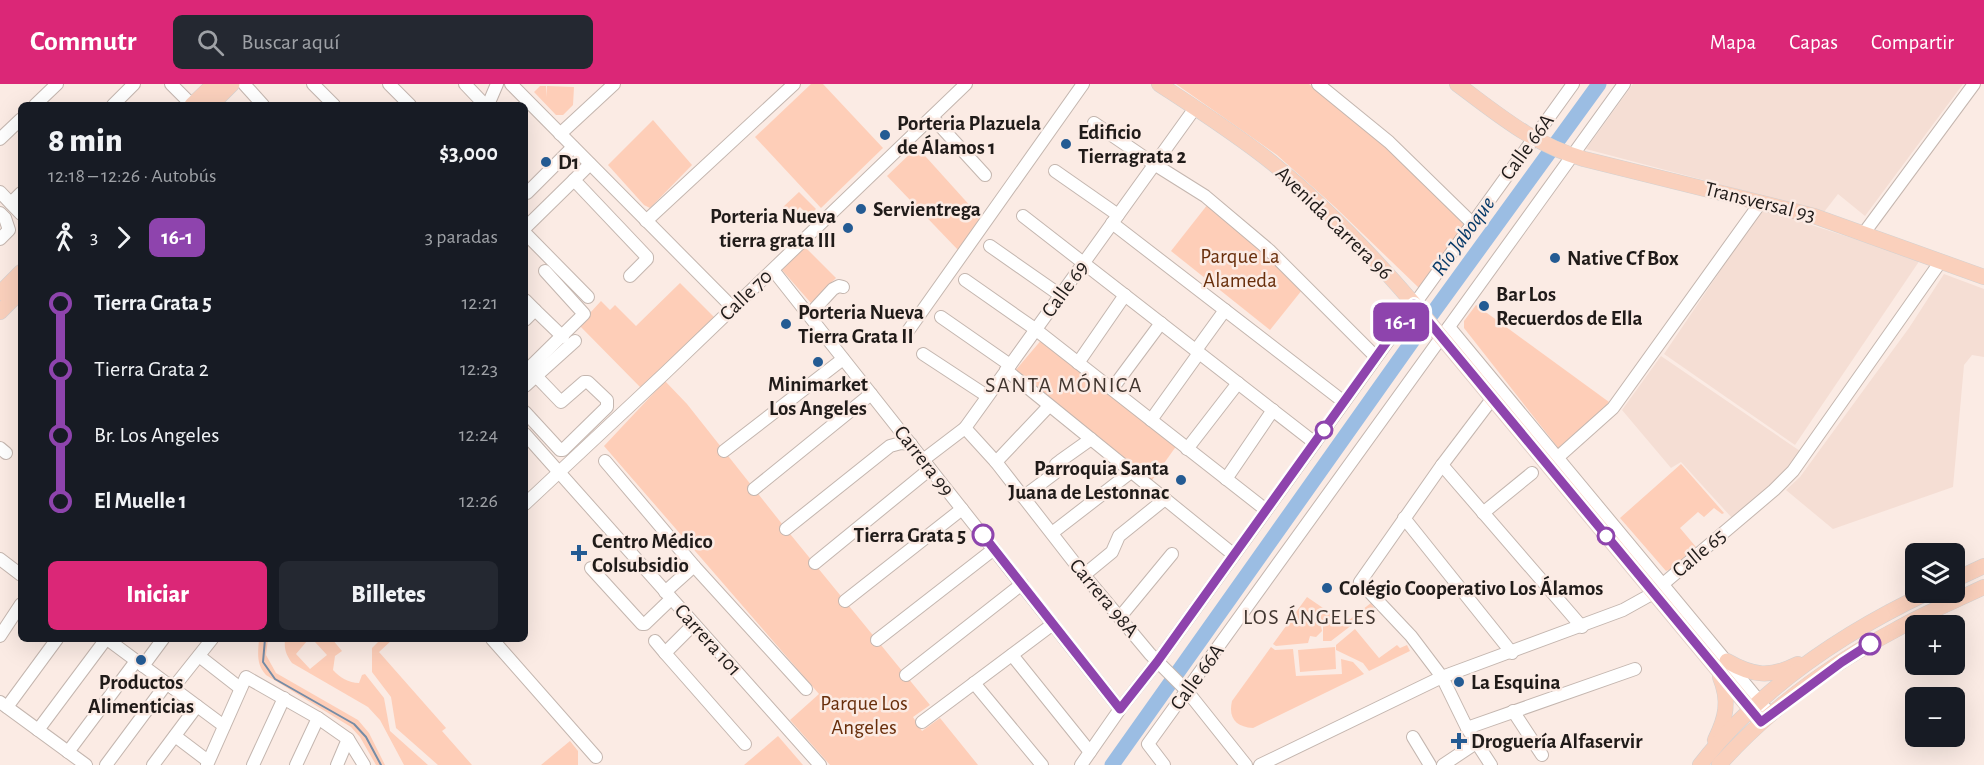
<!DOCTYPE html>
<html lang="es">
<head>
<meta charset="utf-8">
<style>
  :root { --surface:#171b24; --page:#242831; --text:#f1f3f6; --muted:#9ea1a6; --accent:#db2777 }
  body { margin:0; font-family:"Alegreya Sans",sans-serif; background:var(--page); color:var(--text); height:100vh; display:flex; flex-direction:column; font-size:22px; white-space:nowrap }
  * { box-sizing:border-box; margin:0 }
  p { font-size:20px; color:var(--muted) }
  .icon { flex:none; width:33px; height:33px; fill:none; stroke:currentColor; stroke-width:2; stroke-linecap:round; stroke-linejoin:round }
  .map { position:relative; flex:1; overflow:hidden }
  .panel { position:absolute; left:18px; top:18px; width:510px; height:540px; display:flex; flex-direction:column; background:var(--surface); border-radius:9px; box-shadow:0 6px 24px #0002 }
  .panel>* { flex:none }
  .badge { padding:0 12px; border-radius:9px; font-size:21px; line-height:39px }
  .buttons { position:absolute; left:1905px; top:459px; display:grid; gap:12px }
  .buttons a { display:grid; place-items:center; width:60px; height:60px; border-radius:9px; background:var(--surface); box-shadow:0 6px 24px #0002; font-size:30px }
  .map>.badge { position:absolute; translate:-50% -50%; box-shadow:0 0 0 3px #fff }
  .legs { display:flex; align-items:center; gap:9px; height:66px; padding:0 30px; font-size:20px }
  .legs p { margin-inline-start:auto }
  .headline { display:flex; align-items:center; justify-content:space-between; height:102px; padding:0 30px }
  h1 { font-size:33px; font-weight:800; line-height:45px }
  .cta { display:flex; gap:12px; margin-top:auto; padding:12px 30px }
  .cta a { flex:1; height:69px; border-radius:9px; background:var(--accent); color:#fff; font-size:24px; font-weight:800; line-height:69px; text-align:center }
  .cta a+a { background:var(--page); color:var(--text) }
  ul { padding:0 30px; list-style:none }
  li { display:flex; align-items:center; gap:21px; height:66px; font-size:22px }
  li i { display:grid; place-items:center; width:9px; height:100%; margin:0 8px; background:currentColor }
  li i::after { content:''; width:15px; height:15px; margin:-8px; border:4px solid; border-radius:50%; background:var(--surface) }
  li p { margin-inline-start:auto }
  li:first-child i { background:linear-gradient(#0000 50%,currentColor 0) }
  li:last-child i { background:linear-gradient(currentColor 50%,#0000 0) }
  header { display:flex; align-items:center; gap:36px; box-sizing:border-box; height:84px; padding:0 30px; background:var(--accent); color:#fff }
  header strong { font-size:28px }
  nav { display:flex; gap:33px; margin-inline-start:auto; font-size:21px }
  .search { width:420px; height:54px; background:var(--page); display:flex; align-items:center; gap:15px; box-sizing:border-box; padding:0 21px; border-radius:9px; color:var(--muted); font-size:22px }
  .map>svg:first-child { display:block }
  .built { fill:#f5ded4 }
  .green { fill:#feceb8 }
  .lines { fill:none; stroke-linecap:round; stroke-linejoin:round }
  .stream { stroke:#768ca6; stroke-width:2 }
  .river { stroke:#9bbde3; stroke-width:15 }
  .minor-casing { stroke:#c4b6af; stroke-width:14 }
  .major-casing { stroke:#d2d1d1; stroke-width:16 }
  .minor { stroke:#fff; stroke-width:12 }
  .major { stroke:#fad0bc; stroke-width:15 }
  .line-1-casing { stroke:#fff; stroke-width:14 }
  .line-1 { stroke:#8e44ad; stroke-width:9 }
  .poi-dot { fill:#245b93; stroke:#fbebe4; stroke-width:2 }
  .stop-1-dot { fill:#fff; stroke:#8e44ad; stroke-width:3 }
  .labels { text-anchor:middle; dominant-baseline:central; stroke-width:5; stroke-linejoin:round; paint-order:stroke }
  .poi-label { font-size:21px; font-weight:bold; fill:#201b19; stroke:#fbebe4; text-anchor:start }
  .street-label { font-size:21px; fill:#201b19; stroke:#fbebe4 }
  .park-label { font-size:21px; fill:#682e0b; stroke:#fbebe4 }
  .stop-label { font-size:21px; font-weight:bold; fill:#201b19; stroke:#fbebe4; text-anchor:end }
  .water-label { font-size:22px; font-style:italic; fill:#073a68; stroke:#fbebe4 }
  .neighbourhood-label { font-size:22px; letter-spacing:1.5px; fill:#40352f; stroke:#fbebe4 }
</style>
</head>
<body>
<header>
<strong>Commutr</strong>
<div class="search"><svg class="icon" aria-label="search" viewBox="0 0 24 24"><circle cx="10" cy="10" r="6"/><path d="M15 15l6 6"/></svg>Buscar aquí</div>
<nav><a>Mapa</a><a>Capas</a><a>Compartir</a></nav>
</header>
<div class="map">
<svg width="1984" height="681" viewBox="0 0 1984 681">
  <rect width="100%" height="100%" fill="#fbebe4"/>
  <g class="built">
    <polygon points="1633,0 1963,0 1865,132 1838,110 1824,128 1586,65"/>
    <polygon points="1762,125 1920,176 1795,361 1664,270"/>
    <polygon points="1944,190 1984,205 1984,273 1972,271 1964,281 1953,403 1833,445 1786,406 1800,393 1909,244"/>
    <polygon points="1661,272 1800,367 1783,390 1732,434 1681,378 1671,384 1622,326"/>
  </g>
  <g class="green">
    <polygon points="811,0 823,0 883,64 821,124 755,53"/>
    <polygon points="1176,0 1309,0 1390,67 1429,102 1465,142 1420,204 1418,203 1335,123 1277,71"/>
    <polygon points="540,2 546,2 546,13 547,2 574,3 573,21 563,31 556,31 534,8"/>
    <polygon points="653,36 692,81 650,124 644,121 608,81"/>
    <polygon points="917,63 982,135 959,167 887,92"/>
    <polygon points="799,108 816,125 809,132 800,123 790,133 782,124"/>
    <polygon points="1208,120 1268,168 1302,206 1270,246 1171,167"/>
    <polygon points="805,163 836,194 811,219 782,186"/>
    <polygon points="680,199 715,234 642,305 579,241 601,217 610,226 615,221 636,242"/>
    <polygon points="1476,221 1609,318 1602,327 1559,365 1464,244 1464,237"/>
    <polygon points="1043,254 1177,361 1150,399 1014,288"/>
    <polygon points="665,297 687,320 786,445 930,621 913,633 922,647 940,634 978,681 830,681 790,636 819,610 604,362"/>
    <polygon points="1681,380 1724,429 1722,430 1714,424 1704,433 1698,428 1680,444 1696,463 1673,484 1666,487 1620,434"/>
    <polygon points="1307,513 1345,539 1371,519 1374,524 1331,557 1323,557 1323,542 1318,538 1321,542 1322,547 1316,553 1310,552 1308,559 1276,562 1273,560"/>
    <polygon points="1355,545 1379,574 1397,561 1400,564 1407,561 1410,567 1369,587 1363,579 1336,566 1336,561"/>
    <path d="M259 555H268L266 571 276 589 358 636 369 649 385 681H376L360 653 351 643 266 591C256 580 258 569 259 555Z"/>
    <path d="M285 555H306L307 557 296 570 310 585 327 571 315 558 319 555H332L342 567 335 572 333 586C339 593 349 599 359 599L362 591 365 590 384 614 390 647 428 681H404L380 636 368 623 292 579C286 571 284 565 285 555Z"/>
    <polygon points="381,555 393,555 379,568 446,644 442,647 472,681 438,681 396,644 391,613 372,588 372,564"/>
    <path d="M1271 563 1275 566 1293 565 1296 592 1342 590 1341 575 1353 578 1364 590 1253 644C1236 643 1228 634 1232 617Z"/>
    <polygon points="1335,563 1336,585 1300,588 1298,566"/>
    <polygon points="778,652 803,681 744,681"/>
    <polygon points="570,657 578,667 578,681 541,681"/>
  </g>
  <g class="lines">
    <polyline class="stream" points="265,555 263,578 275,595 354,640 366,653 381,681"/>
    <polyline class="river" points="1112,681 1416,252 1599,0"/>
    <defs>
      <g id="minor">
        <polyline points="171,0 192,21"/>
        <polyline points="244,0 263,21"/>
        <polyline points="313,0 334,21"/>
        <polyline points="389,0 410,21"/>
        <polyline points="465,0 485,21"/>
        <polyline points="511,0 733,224"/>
        <polyline points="1318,0 1389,58 1472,139"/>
        <polyline points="35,21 57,0"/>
        <polyline points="113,21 134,0"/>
        <polyline points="488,21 497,0"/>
        <polyline points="932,33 985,91"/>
        <polyline points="1094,39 1154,80 1205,112 1269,166 1376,273"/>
        <polyline points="560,50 614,0"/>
        <polyline points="0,55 21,35"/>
        <polyline points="590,80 574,96 647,173 647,175 630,192"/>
        <polyline points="1055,87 1118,131"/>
        <polyline points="0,108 21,130"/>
        <polyline points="527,109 573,63"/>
        <polyline points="11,119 21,109"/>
        <polyline points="0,129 5,134 9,146 0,155"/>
        <polyline points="1023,132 1315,359"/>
        <polyline points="646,137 794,0"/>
        <polyline points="1112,139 1344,318"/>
        <polyline points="525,144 574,96"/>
        <polyline points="525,149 588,213"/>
        <polyline points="1864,149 1974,0"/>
        <polyline points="990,162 1060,211"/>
        <polyline points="773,186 1120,625"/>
        <polyline points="965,196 1035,245 1266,426"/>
        <polyline points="525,216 535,226 525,236"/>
        <polyline points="535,226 563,253"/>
        <polyline points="809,231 833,205 839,202 843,203"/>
        <polyline points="941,233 1010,281"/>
        <polyline points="1449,243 1770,630"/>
        <polyline points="908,247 1083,0"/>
        <polyline points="1196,266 1225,226"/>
        <polyline points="923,270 987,312"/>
        <polyline points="1078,279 1125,211"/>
        <polyline points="1006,286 1234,471"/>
        <polyline points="525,288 584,230 545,187"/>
        <polyline points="525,302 575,257"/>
        <polyline points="1112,305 1161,239"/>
        <polyline points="525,328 560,366 563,366 607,323 607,316 588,298 584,298 561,318 536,292"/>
        <polyline points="1151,336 1199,269"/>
        <polyline points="965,344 996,378 1084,491 1150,570 1187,607 1246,681"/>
        <polyline points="525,350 820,681"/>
        <polyline points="0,364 6,369"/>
        <polyline points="1187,365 1238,299"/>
        <polyline points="724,367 843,275"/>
        <polyline points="1557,374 1613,324 1761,118"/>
        <polyline points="923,376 965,344 1195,24"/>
        <polyline points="605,377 694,482 665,508"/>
        <polyline points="996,378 1049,322"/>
        <polyline points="1442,381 1582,543"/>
        <polyline points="1226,395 1273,326"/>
        <polyline points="754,405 871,310"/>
        <polyline points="1023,413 1055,389 1056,380 1060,377 1091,355"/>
        <polyline points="525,420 665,289 966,0"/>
        <polyline points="1483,429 1532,389"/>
        <polyline points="1404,434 1512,569"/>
        <polyline points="786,445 890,362 901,359 911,360"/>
        <polyline points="1052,449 1131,388"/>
        <polyline points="0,475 21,491"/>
        <polyline points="815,479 930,385"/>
        <polyline points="694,482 806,605"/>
        <polyline points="591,484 642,540 645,540 671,515"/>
        <polyline points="1084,491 1112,468 1119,452 1165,415"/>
        <polyline points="845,517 962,425"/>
        <polyline points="1120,533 1172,470"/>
        <polyline points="694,540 665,569 745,660"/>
        <polyline points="0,552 21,520"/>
        <polyline points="107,555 224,642"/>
        <polyline points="492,555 596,673"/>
        <polyline points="877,556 994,465"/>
        <polyline points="655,557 665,569"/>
        <polyline points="1012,571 1090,668"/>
        <polyline points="199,572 240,604"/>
        <polyline points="143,582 163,555"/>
        <polyline points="906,591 1022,500"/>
        <polyline points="974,599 1042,681"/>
        <polyline points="173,604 212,555"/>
        <polyline points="0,618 86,681"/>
        <polyline points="7,623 57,555"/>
        <polyline points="1513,627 1542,671"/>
        <polyline points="922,638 1053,540"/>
        <polyline points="1467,644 1635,585"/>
        <polyline points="38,646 106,555"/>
        <polyline points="175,652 208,677"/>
        <polyline points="1413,653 1430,681"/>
        <polyline points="68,668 136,577"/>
        <polyline points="106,681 167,599"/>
        <polyline points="153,681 197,622"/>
        <polyline points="207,681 246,593 318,634 348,655 364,681"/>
        <polyline points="253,681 284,614"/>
        <polyline points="296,681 318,634"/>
        <polyline points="337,681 348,655"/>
        <polyline points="1081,681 1120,625 1157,578 1573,0"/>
        <polyline points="1164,681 1148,660 1624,0"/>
        <polyline points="1260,681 1442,593 1623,526 1650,511 1774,406 1793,387 1941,177"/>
        <polyline points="1443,681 1476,659"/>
        <polyline points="1491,681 1467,644 1442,593 1411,552 1360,498 1442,381 1492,315"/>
      </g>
      <g id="major">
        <path d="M1159 0C1197 25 1236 50 1271 78 1324 121 1370 169 1414 220L1761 638"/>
        <path d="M1457 0C1499 31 1532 60 1584 75L1814 132 1984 193"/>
        <polyline points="192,21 214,0"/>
        <polyline points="211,21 232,0"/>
        <polyline points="0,209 21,188"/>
        <polyline points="0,228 21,207"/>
        <polyline points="1954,496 1984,482"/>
        <path d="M1727 577C1753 592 1770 594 1798 580"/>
        <path d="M1715 656C1726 634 1730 617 1720 593"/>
        <path d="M1700 681C1759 605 1842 549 1929 508"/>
        <path d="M1719 681C1769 625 1831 580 1897 545 1925 529 1955 517 1984 503"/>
      </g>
    </defs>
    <use href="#minor" class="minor-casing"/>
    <use href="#major" class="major-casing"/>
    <use href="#minor" class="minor"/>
    <use href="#major" class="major"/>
  </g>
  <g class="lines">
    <defs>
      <polyline id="line-1" points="983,451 1120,625 1157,578 1414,220 1761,638 1842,578 1870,560"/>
    </defs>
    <use href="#line-1" class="line-1-casing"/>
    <use href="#line-1" class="line-1"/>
  </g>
  <g class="poi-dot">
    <circle cx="885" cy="51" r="6"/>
    <circle cx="1066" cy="60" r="6"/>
    <circle cx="546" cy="78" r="6"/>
    <circle cx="861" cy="125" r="6"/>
    <circle cx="848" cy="144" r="6"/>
    <circle cx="1555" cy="174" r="6"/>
    <circle cx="1484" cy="222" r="6"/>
    <circle cx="786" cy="240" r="6"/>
    <circle cx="818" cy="278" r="6"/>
    <circle cx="1181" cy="396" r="6"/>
    <path d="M576 460h6v6h6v6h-6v6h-6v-6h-6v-6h6z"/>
    <circle cx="1327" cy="504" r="6"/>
    <circle cx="141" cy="576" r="6"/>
    <circle cx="1459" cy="598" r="6"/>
    <path d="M1456 648h6v6h6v6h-6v6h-6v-6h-6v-6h6z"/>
  </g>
  <g class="stop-1-dot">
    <circle cx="1324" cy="346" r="8"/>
    <circle cx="983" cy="451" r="10"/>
    <circle cx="1606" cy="452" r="8"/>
    <circle cx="1870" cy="560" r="10"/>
  </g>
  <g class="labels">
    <g class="poi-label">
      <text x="897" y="39">Porteria Plazuela<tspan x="897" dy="24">de Álamos 1</tspan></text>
      <text x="1078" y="48">Edificio<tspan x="1078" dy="24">Tierragrata 2</tspan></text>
      <text x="558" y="78">D1</text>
      <text x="873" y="125">Servientrega</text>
      <text x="836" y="132" text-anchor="end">Porteria Nueva<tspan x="836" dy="24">tierra grata III</tspan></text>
      <text x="1567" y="174">Native Cf Box</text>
      <text x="1496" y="210">Bar Los<tspan x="1496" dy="24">Recuerdos de Ella</tspan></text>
      <text x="798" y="228">Porteria Nueva<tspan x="798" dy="24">Tierra Grata II</tspan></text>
      <text x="818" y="300" text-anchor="middle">Minimarket<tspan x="818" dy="24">Los Angeles</tspan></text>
      <text x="1169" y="384" text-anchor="end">Parroquia Santa<tspan x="1169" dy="24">Juana de Lestonnac</tspan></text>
      <text x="592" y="457">Centro Médico<tspan x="592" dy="24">Colsubsidio</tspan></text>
      <text x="1339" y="504">Colégio Cooperativo Los Álamos</text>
      <text x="141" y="598" text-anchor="middle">Productos<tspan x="141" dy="24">Alimenticias</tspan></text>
      <text x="1471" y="598">La Esquina</text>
      <text x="1471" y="657">Droguería Alfaservir</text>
    </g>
    <g class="street-label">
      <text transform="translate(1527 63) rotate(-54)">Calle 66A</text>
      <text transform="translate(1760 118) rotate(14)">Transversal 93</text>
      <text transform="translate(1334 139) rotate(44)">Avenida Carrera 96</text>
      <text transform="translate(1065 205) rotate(-54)">Calle 69</text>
      <text transform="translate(746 211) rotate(-44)">Calle 70</text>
      <text transform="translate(924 377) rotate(52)">Carrera 99</text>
      <text transform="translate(1699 469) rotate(-40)">Calle 65</text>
      <text transform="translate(1104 514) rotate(50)">Carrera 98A</text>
      <text transform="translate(708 556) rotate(48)">Carrera 101</text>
      <text transform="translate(1197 593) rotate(-54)">Calle 66A</text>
    </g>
    <g class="park-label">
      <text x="1240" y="172">Parque La<tspan x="1240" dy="24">Alameda</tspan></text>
      <text x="864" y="619">Parque Los<tspan x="864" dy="24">Angeles</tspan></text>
    </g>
    <g class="stop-label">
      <text x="966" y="451">Tierra Grata 5</text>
    </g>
    <g class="water-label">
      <text transform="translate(1463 152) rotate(-54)">Río Jaboque</text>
    </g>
    <g class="neighbourhood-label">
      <text x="1064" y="301">SANTA MÓNICA</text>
      <text x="1310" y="533">LOS ÁNGELES</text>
    </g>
  </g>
</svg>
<div class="buttons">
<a><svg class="icon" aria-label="layers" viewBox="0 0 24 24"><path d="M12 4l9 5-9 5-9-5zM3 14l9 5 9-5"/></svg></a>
<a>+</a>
<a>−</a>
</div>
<b class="badge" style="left:1401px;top:238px;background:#8e44ad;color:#fff">16-1</b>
<section class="panel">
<div class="headline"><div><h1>8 min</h1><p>12:18 – 12:26 · Autobús</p></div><b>$3,000</b></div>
<div class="legs"><svg class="icon" aria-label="walk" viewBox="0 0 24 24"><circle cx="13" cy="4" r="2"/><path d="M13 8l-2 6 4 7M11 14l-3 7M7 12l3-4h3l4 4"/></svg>3<svg class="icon" aria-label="forward" viewBox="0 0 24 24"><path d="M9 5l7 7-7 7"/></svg><b class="badge" style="background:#8e44ad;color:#fff">16-1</b><p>3 paradas</p></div>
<ul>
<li><i style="color:#8e44ad"></i><b>Tierra Grata 5</b><p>12:21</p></li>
<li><i style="color:#8e44ad"></i><span>Tierra Grata 2</span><p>12:23</p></li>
<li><i style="color:#8e44ad"></i><span>Br. Los Angeles</span><p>12:24</p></li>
<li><i style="color:#8e44ad"></i><b>El Muelle 1</b><p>12:26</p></li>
</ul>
<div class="cta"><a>Iniciar</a><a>Billetes</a></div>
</section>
</div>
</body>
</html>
